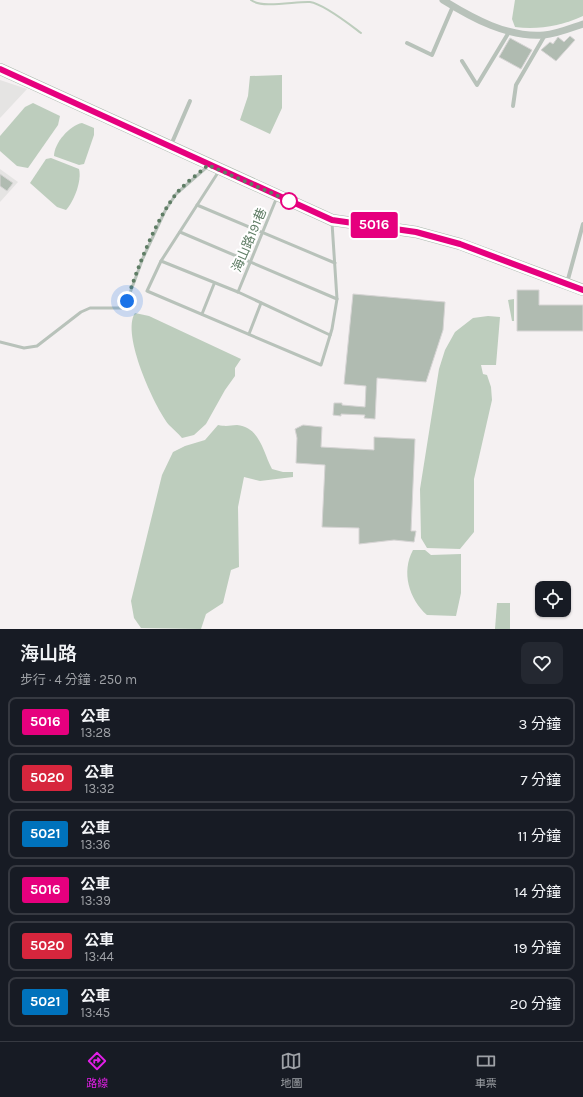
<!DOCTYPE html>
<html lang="zh-TW">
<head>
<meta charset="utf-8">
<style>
  :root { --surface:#171b24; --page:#242831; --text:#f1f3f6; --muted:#9ea1a6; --line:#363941; --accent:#e21fe7 }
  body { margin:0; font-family:Karla,"Noto Sans TC",sans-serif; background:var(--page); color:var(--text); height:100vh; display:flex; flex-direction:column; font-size:15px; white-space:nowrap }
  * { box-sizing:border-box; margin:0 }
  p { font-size:13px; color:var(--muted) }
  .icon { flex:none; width:22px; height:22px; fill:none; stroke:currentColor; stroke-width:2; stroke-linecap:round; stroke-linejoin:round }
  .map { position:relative; height:629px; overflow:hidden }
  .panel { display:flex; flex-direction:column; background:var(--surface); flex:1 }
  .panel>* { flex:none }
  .badge { padding:0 8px; border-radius:3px; font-size:14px; line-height:26px }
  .tools { position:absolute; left:535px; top:581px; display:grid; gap:8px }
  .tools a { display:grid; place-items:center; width:36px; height:36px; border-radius:8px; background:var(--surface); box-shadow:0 1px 3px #0004; font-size:20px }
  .you { position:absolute; width:20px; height:20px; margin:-10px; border:3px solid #fff; border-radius:50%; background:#1a73e8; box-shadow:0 0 0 6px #1a73e833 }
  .map>.badge { position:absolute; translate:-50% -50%; box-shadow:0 0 0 2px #fff }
  .round { display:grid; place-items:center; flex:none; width:42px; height:42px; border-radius:8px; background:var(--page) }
  .head { display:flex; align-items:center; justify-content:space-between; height:68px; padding:0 20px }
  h1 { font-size:19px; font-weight:600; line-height:30px }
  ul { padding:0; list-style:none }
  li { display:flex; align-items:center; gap:12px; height:50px; margin:0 8px 6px; padding:0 12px; border:2px solid var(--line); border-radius:8px }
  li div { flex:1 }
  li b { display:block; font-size:15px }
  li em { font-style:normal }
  li .badge { min-width:44px; font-weight:700; text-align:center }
  .menu { display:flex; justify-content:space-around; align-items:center; height:56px; border-top:1px solid var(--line); background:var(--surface); font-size:11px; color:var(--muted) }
  .menu a { display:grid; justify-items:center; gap:2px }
  .menu .on { color:var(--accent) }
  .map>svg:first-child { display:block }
  .built { fill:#e5e4e3 }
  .water { fill:#bdcdbd }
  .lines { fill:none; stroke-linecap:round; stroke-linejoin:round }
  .stream { stroke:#bdcdbd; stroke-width:2 }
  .building { fill:#b0bbb1; stroke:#d6d4d4 }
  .secondary-casing { stroke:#abb7ad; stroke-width:12 }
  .service { stroke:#b8c2ba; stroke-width:3 }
  .minor { stroke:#b8c2ba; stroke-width:4 }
  .tertiary { stroke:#b8c2ba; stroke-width:7 }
  .secondary { stroke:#fff; stroke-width:11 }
  .line-casing { stroke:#fff; stroke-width:9 }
  .line { stroke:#e6007e; stroke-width:6 }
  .walk { stroke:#5f7d65; stroke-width:4; stroke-dasharray:0 7.2 }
  .stop-dot { fill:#fff; stroke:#e6007e; stroke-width:2 }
  .labels { text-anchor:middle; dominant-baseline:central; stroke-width:4; stroke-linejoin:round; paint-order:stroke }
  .street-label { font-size:13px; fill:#5f7d65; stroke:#fff }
</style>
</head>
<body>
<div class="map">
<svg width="583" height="629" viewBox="0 0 583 629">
  <rect width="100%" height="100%" fill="#f5f1f2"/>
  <g class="built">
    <polygon points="0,80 27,89 0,118"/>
    <polygon points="0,169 18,182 0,202"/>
  </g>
  <g class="water">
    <path d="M515 0H583V16C561 26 538 30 515 27L512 19Z"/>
    <polygon points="282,75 282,108 270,134 240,120 248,96 250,76"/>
    <polygon points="33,103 60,116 58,125 28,168 17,166 0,151 0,136 25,107"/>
    <path d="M82 123 94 128V135L84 164 79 165 54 156C54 143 70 125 82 123Z"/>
    <path d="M51 158 79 169C82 181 74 201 66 210L57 207 30 183 46 159Z"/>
    <polygon points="514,299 514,321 512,321 508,300"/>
    <path d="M135 313 149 316 241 359 235 368V376L225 390 206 424 194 435 182 438C178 433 173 429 169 425 154 406 121 334 135 313Z"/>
    <polygon points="488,316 500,317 496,365 481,365 483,374 487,375 491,387 492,400 474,479 474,532 460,549 427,548 421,538 420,489 439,369 445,350 455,332 473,318"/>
    <path d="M218 425C228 427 230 425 237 425 260 427 263 452 272 469L283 472H293V477L260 481 244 477 238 507 239 567 231 570 223 603 206 614 201 629 141 628 134 618 131 601 162 475 173 452 185 446 205 440Z"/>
    <path d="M413 550H425L431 555 461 554V593L456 616 427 615C409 599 401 572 413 550Z"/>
    <polygon points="497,603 510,603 510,629 495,629"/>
  </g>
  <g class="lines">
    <path class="stream" d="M251 0C262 9 296 1 310 2 324 4 349 24 361 33"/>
  </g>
  <g class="building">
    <polygon points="570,36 575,40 556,61 541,50 550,42 553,44 558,37 564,42"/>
    <polygon points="510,38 532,50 521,69 499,57"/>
    <polygon points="0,174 13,183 7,191 0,186"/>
    <polygon points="517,290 539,290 539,305 583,305 583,331 517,331"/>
    <polygon points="353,294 445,302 443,330 426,382 377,378 375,419 364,418 365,415 341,414 341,416 333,415 334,403 342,403 342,405 365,407 366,386 344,384"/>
    <polygon points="303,425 322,427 321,447 374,450 374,437 415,439 411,531 416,531 414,542 394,540 359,544 359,528 322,527 325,465 296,463 297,438 295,429"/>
  </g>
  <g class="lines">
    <defs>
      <polyline id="secondary" points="0,69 332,220 416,232 460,244 583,290"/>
    </defs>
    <use href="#secondary" class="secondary-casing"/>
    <g class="service">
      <polyline points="219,171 161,261 147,291 321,365 332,329 337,299 332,223"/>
      <polyline points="197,205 335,263"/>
      <polyline points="180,232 337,299"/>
      <polyline points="161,261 238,292 330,335"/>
      <polyline points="238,292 277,197"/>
      <polyline points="202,314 214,284"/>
      <polyline points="249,334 261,303"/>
      <polyline points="0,342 24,348 37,346 81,312 90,308 121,308 127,301 143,258 165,211 176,194 207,167"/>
    </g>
    <g class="minor">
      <polyline points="407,43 432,55 453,6"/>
      <polyline points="462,61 477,85 509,32"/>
      <polyline points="513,106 516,85 545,35"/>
      <polyline points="171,145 190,101"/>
      <polyline points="567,283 583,224"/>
    </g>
    <path class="tertiary" d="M443 0C472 18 508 38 544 35 557 34 571 28 583 24"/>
    <use href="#secondary" class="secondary"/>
  </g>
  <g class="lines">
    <defs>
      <polyline id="line" points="0,69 332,220 416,232 460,244 583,290"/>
    </defs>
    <use href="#line" class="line-casing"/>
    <use href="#line" class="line"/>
    <path class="walk" d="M127 301C136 271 156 219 176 194 185 183 198 174 208 165L292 202 289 201"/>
  </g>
  <circle class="stop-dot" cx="289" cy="201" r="8"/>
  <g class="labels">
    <g class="street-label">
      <text transform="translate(249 240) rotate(-67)">海山路191巷</text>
    </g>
  </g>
</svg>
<div class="tools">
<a><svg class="icon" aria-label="locate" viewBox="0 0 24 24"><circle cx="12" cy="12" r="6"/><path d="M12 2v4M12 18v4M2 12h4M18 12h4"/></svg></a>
</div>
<div class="you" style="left:127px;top:301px"></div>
<b class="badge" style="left:374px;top:225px;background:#e6007e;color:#fff">5016</b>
</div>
<section class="panel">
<div class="head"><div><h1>海山路</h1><p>步行 · 4 分鐘 · 250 m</p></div><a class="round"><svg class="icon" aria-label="heart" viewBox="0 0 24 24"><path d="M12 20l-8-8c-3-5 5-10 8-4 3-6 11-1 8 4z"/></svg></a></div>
<ul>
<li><span class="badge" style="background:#e6007e;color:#fff">5016</span><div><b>公車</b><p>13:28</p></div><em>3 分鐘</em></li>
<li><span class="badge" style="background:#d7263d;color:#fff">5020</span><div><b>公車</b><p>13:32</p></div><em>7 分鐘</em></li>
<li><span class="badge" style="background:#0072bc;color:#fff">5021</span><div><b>公車</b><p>13:36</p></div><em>11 分鐘</em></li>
<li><span class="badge" style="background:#e6007e;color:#fff">5016</span><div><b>公車</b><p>13:39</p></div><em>14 分鐘</em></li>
<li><span class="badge" style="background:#d7263d;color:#fff">5020</span><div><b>公車</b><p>13:44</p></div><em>19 分鐘</em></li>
<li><span class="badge" style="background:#0072bc;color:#fff">5021</span><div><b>公車</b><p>13:45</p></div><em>20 分鐘</em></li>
</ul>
</section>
<nav class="menu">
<a class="on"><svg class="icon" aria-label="directions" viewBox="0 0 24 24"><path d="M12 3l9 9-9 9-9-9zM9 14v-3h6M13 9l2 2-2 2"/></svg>路線</a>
<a><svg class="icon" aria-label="map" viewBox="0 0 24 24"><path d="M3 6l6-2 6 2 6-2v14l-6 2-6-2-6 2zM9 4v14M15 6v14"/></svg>地圖</a>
<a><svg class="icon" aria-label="tickets" viewBox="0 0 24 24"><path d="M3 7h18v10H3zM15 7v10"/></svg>車票</a>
</nav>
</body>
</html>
